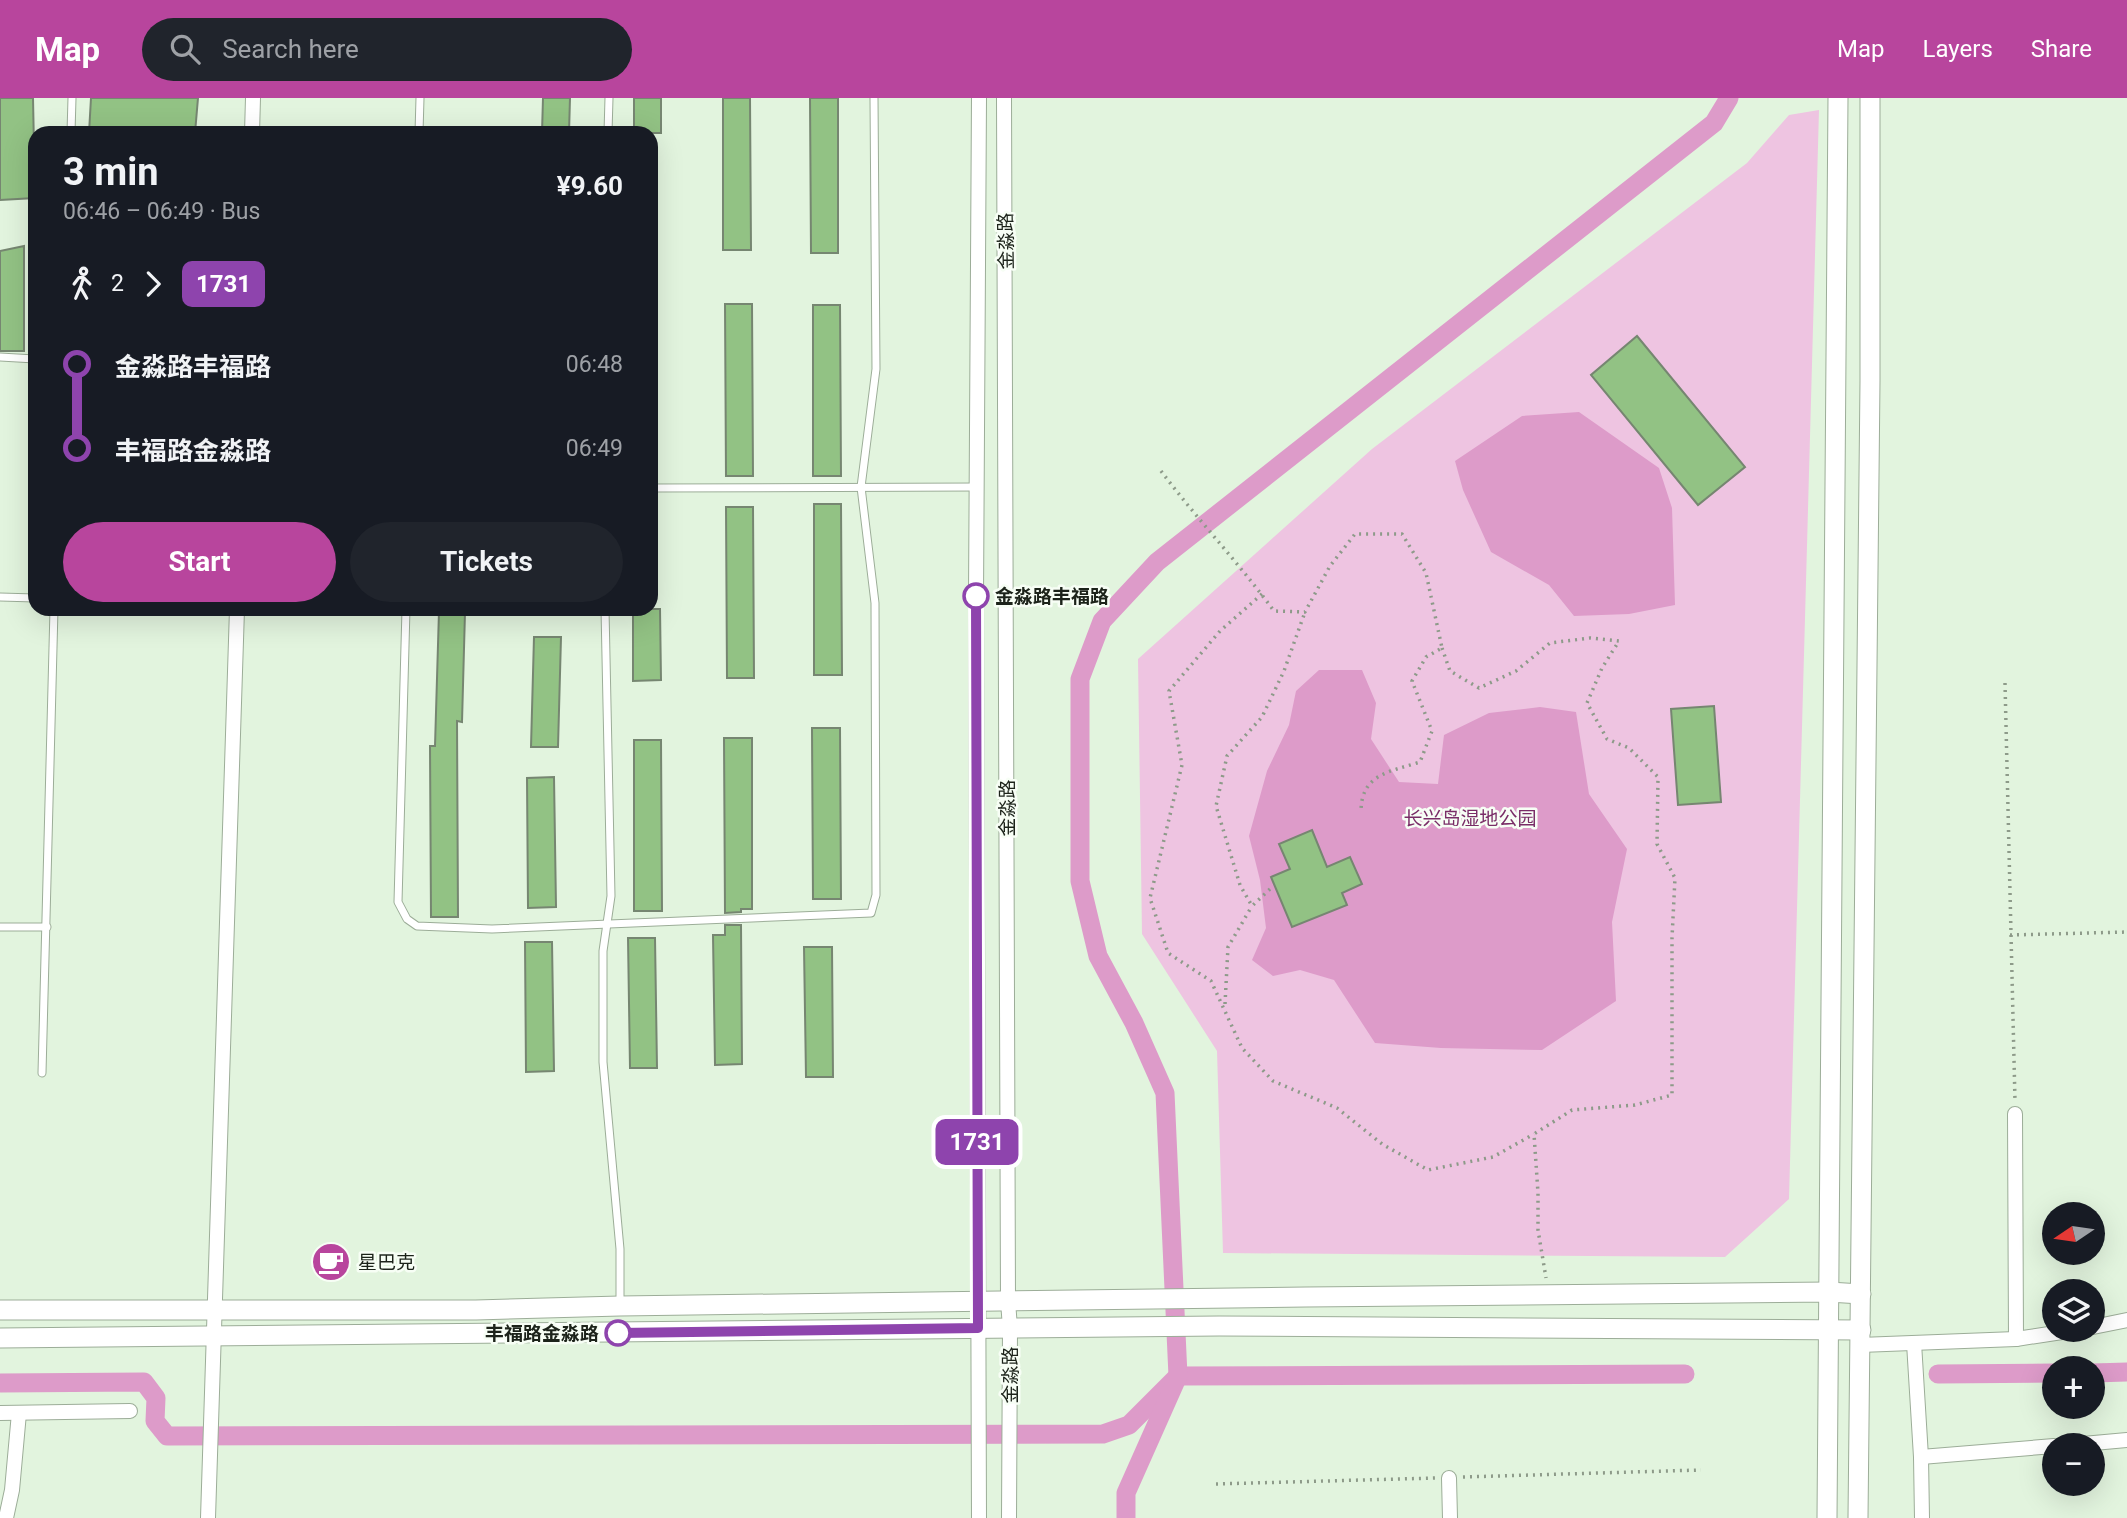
<!DOCTYPE html>
<html lang="en">
<head>
<meta charset="utf-8">
<style>
  :root { --surface:#171b24; --page:#20242c; --text:#f1f3f6; --muted:#9ea1a6; --accent:#b8459d }
  body { margin:0; font-family:Roboto,"Noto Sans SC",sans-serif; background:var(--page); color:var(--text); height:100vh; display:flex; flex-direction:column; font-size:26px; white-space:nowrap }
  * { box-sizing:border-box; margin:0 }
  p { font-size:23px; color:var(--muted) }
  .icon { flex:none; width:38px; height:38px; fill:none; stroke:currentColor; stroke-width:2; stroke-linecap:round; stroke-linejoin:round }
  .map { position:relative; flex:1; overflow:hidden }
  .details { position:absolute; left:28px; top:28px; width:630px; height:490px; display:flex; flex-direction:column; background:var(--surface); border-radius:21px; box-shadow:0 7px 28px #0002 }
  .details>* { flex:none }
  .badge { padding:0 14px; border-radius:10px; font-size:24px; line-height:46px }
  .needle { width:46px; rotate:257deg }
  .controls { position:absolute; left:2042px; top:1104px; display:grid; gap:14px }
  .controls a { display:grid; place-items:center; width:63px; height:63px; border-radius:50%; background:var(--surface); box-shadow:0 7px 28px #0002; font-size:35px }
  .map>.badge { position:absolute; translate:-50% -50%; box-shadow:0 0 0 4px #fff }
  .legs { display:flex; align-items:center; gap:10px; height:77px; padding:0 35px; font-size:23px }
  .legs p { margin-inline-start:auto }
  .overview { display:flex; align-items:center; justify-content:space-between; height:119px; padding:0 35px }
  h1 { font-size:38px; font-weight:700; line-height:52px }
  .cta { display:flex; gap:14px; margin-top:auto; padding:14px 35px }
  .cta a { flex:1; height:80px; border-radius:42px; background:var(--accent); color:#fff; font-size:28px; font-weight:700; line-height:80px; text-align:center }
  .cta a+a { background:var(--page); color:var(--text) }
  ul { padding:0 35px; list-style:none }
  li { display:flex; align-items:center; gap:24px; height:84px; font-size:26px }
  li i { display:grid; place-items:center; width:10px; height:100%; margin:0 9px; background:currentColor }
  li i::after { content:''; width:18px; height:18px; margin:-9px; border:5px solid; border-radius:50%; background:var(--surface) }
  li p { margin-inline-start:auto }
  li:first-child i { background:linear-gradient(#0000 50%,currentColor 0) }
  li:last-child i { background:linear-gradient(currentColor 50%,#0000 0) }
  header { display:flex; align-items:center; gap:42px; box-sizing:border-box; height:98px; padding:0 35px; background:var(--accent); color:#fff }
  header strong { font-size:33px }
  nav { display:flex; gap:38px; margin-inline-start:auto; font-size:24px }
  .search { width:490px; height:63px; background:var(--page); display:flex; align-items:center; gap:18px; box-sizing:border-box; padding:0 24px; border-radius:38px; color:var(--muted); font-size:26px }
  .map>svg:first-child { display:block }
  .green { fill:#eec4e1 }
  .water { fill:#dd9bc9 }
  .lines { fill:none; stroke-linecap:round; stroke-linejoin:round }
  .canal { stroke:#dd9bc9; stroke-width:19 }
  .building { fill:#92c284; stroke:#768671; stroke-width:2 }
  .lane-casing { stroke:#9cad98; stroke-width:9 }
  .street-casing { stroke:#9cad98; stroke-width:16 }
  .secondary-casing { stroke:#9cad98; stroke-width:21 }
  .path { stroke:#8d9a89; stroke-width:3.5; stroke-dasharray:2 5; stroke-linecap:butt }
  .lane { stroke:#fff; stroke-width:7 }
  .street { stroke:#fff; stroke-width:14 }
  .secondary { stroke:#fff; stroke-width:19 }
  .line-1-casing { stroke:#fff; stroke-width:16 }
  .line-1 { stroke:#8e44ad; stroke-width:10 }
  .stop-1-dot { fill:#fff; stroke:#8e44ad; stroke-width:3.5 }
  .labels { text-anchor:middle; dominant-baseline:central; stroke-width:5; stroke-linejoin:round; paint-order:stroke }
  .street-label { font-size:19px; fill:#1c231a; stroke:#f7fef5 }
  .stop-label { font-size:19px; font-weight:bold; fill:#1c231a; stroke:#f7fef5; text-anchor:start }
  .park-label { font-size:19px; fill:#792c67; stroke:#f7fef5 }
  .poi-label { font-size:19px; fill:#1c231a; stroke:#f7fef5; text-anchor:start }
</style>
</head>
<body>
<header>
<strong>Map</strong>
<div class="search"><svg class="icon" aria-label="search" viewBox="0 0 24 24"><circle cx="10" cy="10" r="6"/><path d="M15 15l6 6"/></svg>Search here</div>
<nav><a>Map</a><a>Layers</a><a>Share</a></nav>
</header>
<div class="map">
<svg width="2127" height="1420" viewBox="0 0 2127 1420">
  <rect width="100%" height="100%" fill="#e2f4de"/>
  <polygon class="green" points="1819,12 1789,1101 1725,1159 1223,1155 1217,953 1142,836 1138,561 1372,351 1747,65 1789,17"/>
  <g class="water">
    <polygon points="1579,314 1659,370 1672,410 1675,507 1629,516 1574,518 1549,487 1491,454 1463,392 1455,363 1522,318"/>
    <polygon points="1319,572 1362,572 1376,605 1371,641 1399,684 1438,686 1444,637 1489,615 1540,609 1576,614 1589,696 1627,751 1612,824 1616,903 1542,952 1441,950 1375,945 1334,882 1300,872 1273,878 1252,862 1266,830 1260,782 1249,738 1267,673 1289,627 1296,593"/>
  </g>
  <g class="lines">
    <g class="canal">
      <polyline points="2093,1275 2127,1274"/>
      <polyline points="1938,1276 2054,1275"/>
      <polyline points="0,1285 144,1284 156,1300 155,1323 167,1338 1103,1336 1129,1327 1178,1278 1685,1276"/>
      <polyline points="1126,1420 1126,1395 1178,1278 1165,995 1134,925 1098,858 1080,783 1080,581 1102,523 1157,464 1714,25 1729,0"/>
    </g>
  </g>
  <g class="building">
    <polygon points="0,0 33,0 35,100 0,102"/>
    <polygon points="91,0 198,0 195,35 89,35"/>
    <polygon points="543,0 570,0 569,35 542,35"/>
    <rect x="634" y="0" width="27" height="35"/>
    <polygon points="723,0 750,0 751,152 723,152"/>
    <polygon points="810,0 838,0 838,155 811,155"/>
    <polygon points="24,148 24,253 0,253 0,153"/>
    <polygon points="725,206 752,206 753,378 726,378"/>
    <polygon points="813,207 840,207 841,378 813,378"/>
    <polygon points="1637,238 1745,369 1698,407 1591,277"/>
    <polygon points="814,406 841,406 842,577 814,577"/>
    <polygon points="726,409 753,409 754,580 727,580"/>
    <polygon points="633,511 660,511 661,582 633,583"/>
    <polygon points="439,513 465,514 462,624 457,623 458,819 431,819 430,648 435,648"/>
    <polygon points="534,539 561,539 558,649 531,649"/>
    <polygon points="1714,608 1721,704 1678,707 1671,611"/>
    <polygon points="812,630 840,630 841,801 813,801"/>
    <polygon points="724,640 752,640 752,811 741,811 741,814 725,815"/>
    <polygon points="634,642 661,642 662,813 634,813"/>
    <polygon points="554,679 556,809 528,810 527,680"/>
    <polygon points="1312,732 1327,769 1350,759 1362,786 1342,795 1347,807 1292,829 1271,779 1290,771 1279,746"/>
    <polygon points="725,827 741,827 742,966 715,967 713,837 725,837"/>
    <polygon points="628,840 655,840 657,970 630,970"/>
    <polygon points="525,844 552,844 554,973 526,974"/>
    <polygon points="804,849 832,849 833,979 806,979"/>
  </g>
  <g class="lines">
    <defs>
      <g id="lane">
        <polyline points="71,35 72,0"/>
        <polyline points="419,35 420,0"/>
        <polyline points="608,35 609,0"/>
        <polyline points="0,259 35,261"/>
        <polyline points="651,390 978,389"/>
        <polyline points="0,499 35,500"/>
        <polyline points="406,511 398,804 407,821 417,828 492,831 871,815 876,797 875,505 861,389 876,271 874,0"/>
        <polyline points="605,511 611,798 603,853 603,964 620,1151 620,1205"/>
        <polyline points="0,829 47,829"/>
        <polyline points="42,975 54,511"/>
      </g>
      <g id="street">
        <polyline points="979,0 976,498 979,1420"/>
        <polyline points="1004,0 1008,1203 1010,1230 1009,1420"/>
        <polyline points="252,35 253,0"/>
        <polyline points="2015,1016 2016,1241"/>
        <polyline points="2093,1229 2127,1222"/>
        <polyline points="1914,1245 1921,1359 1922,1420"/>
        <polyline points="1860,1247 2016,1241 2075,1232"/>
        <polyline points="0,1315 130,1313"/>
        <polyline points="2061,1348 2127,1342"/>
        <polyline points="1921,1359 2054,1348"/>
        <polyline points="1449,1380 1450,1420"/>
        <polyline points="6,1420 12,1392 19,1315"/>
        <polyline points="208,1420 237,511"/>
      </g>
      <g id="secondary">
        <polyline points="0,1212 476,1212 620,1208 1306,1199 1829,1194 1861,1196"/>
        <polyline points="0,1240 1219,1228 1861,1232"/>
        <polyline points="1827,1420 1838,0"/>
        <polyline points="1858,1420 1870,283 1870,0"/>
      </g>
    </defs>
    <use href="#lane" class="lane-casing"/>
    <use href="#street" class="street-casing"/>
    <use href="#secondary" class="secondary-casing"/>
    <g class="path">
      <path d="M1161 373C1197 421 1238 464 1274 513L1305 514 1330 468 1355 436H1402L1426 475 1442 550 1426 559 1412 583 1432 633 1420 664C1389 674 1361 676 1361 714"/>
      <polyline points="1262,496 1220,533 1169,593 1182,667 1150,800 1168,855 1211,883 1242,950 1273,983 1337,1010 1382,1046 1428,1072 1493,1059 1534,1036"/>
      <polyline points="1442,550 1450,573 1479,590 1516,573 1550,545 1590,540 1619,543 1602,570 1587,605 1607,641 1629,650 1658,679 1657,746 1675,780 1672,840 1672,997 1635,1007 1572,1012 1534,1036 1538,1095 1538,1132 1546,1180"/>
      <polyline points="2005,585 2015,1003"/>
      <polyline points="1270,791 1252,808 1240,787 1216,708 1227,658 1262,619 1284,573 1305,514"/>
      <polyline points="2010,837 2127,834"/>
      <polyline points="1225,906 1228,849 1252,808"/>
      <polyline points="1463,1379 1701,1372"/>
      <polyline points="1216,1386 1435,1380"/>
    </g>
    <use href="#lane" class="lane"/>
    <use href="#street" class="street"/>
    <use href="#secondary" class="secondary"/>
  </g>
  <g class="lines">
    <defs>
      <polyline id="line-1" points="618,1235 978,1230 976,498"/>
    </defs>
    <use href="#line-1" class="line-1-casing"/>
    <use href="#line-1" class="line-1"/>
  </g>
  <defs>
    <symbol id="cafe-disc" viewBox="-11 -11 22 22"><circle r="9.5" fill="#b8459d" stroke="#f7fef5"/><path d="M-5.5-4.5H6V0H3Q3 3.5 0 3.5H-2.5Q-5.5 3.5-5.5 0ZM3-3.2v2h1.7v-2ZM-6 4.5H4V6H-6Z" fill="#fff"/></symbol>
  </defs>
  <g fill-rule="evenodd">
    <use href="#cafe-disc" x="309" y="1142" width="44" height="44"/>
  </g>
  <g class="stop-1-dot">
    <circle cx="976" cy="498" r="12"/>
    <circle cx="618" cy="1235" r="12"/>
  </g>
  <g class="labels">
    <g class="street-label">
      <text transform="translate(1006 143) rotate(-91)">金淼路</text>
      <text transform="translate(1007 710) rotate(-90)">金淼路</text>
      <text transform="translate(1010 1277) rotate(-90)">金淼路</text>
    </g>
    <g class="stop-label">
      <text x="995" y="498">金淼路丰福路</text>
      <text x="599" y="1235" text-anchor="end">丰福路金淼路</text>
    </g>
    <g class="park-label">
      <text x="1470" y="720">长兴岛湿地公园</text>
    </g>
    <g class="poi-label">
      <text x="358" y="1164">星巴克</text>
    </g>
  </g>
</svg>
<div class="controls">
<a><svg class="needle" viewBox="-14 -14 28 28"><path d="M0-13l5 13h-10z" fill="#e53935"/><path d="M0 13l5-13h-10z" fill="#9ea1a6"/></svg></a>
<a><svg class="icon" aria-label="layers" viewBox="0 0 24 24"><path d="M12 4l9 5-9 5-9-5zM3 14l9 5 9-5"/></svg></a>
<a>+</a>
<a>−</a>
</div>
<b class="badge" style="left:977px;top:1044px;background:#8e44ad;color:#fff">1731</b>
<section class="details">
<div class="overview"><div><h1>3 min</h1><p>06:46 – 06:49 · Bus</p></div><b>¥9.60</b></div>
<div class="legs"><svg class="icon" aria-label="walk" viewBox="0 0 24 24"><circle cx="13" cy="4" r="2"/><path d="M13 8l-2 6 4 7M11 14l-3 7M7 12l3-4h3l4 4"/></svg>2<svg class="icon" aria-label="forward" viewBox="0 0 24 24"><path d="M9 5l7 7-7 7"/></svg><b class="badge" style="background:#8e44ad;color:#fff">1731</b></div>
<ul>
<li><i style="color:#8e44ad"></i><b>金淼路丰福路</b><p>06:48</p></li>
<li><i style="color:#8e44ad"></i><b>丰福路金淼路</b><p>06:49</p></li>
</ul>
<div class="cta"><a>Start</a><a>Tickets</a></div>
</section>
</div>
</body>
</html>
